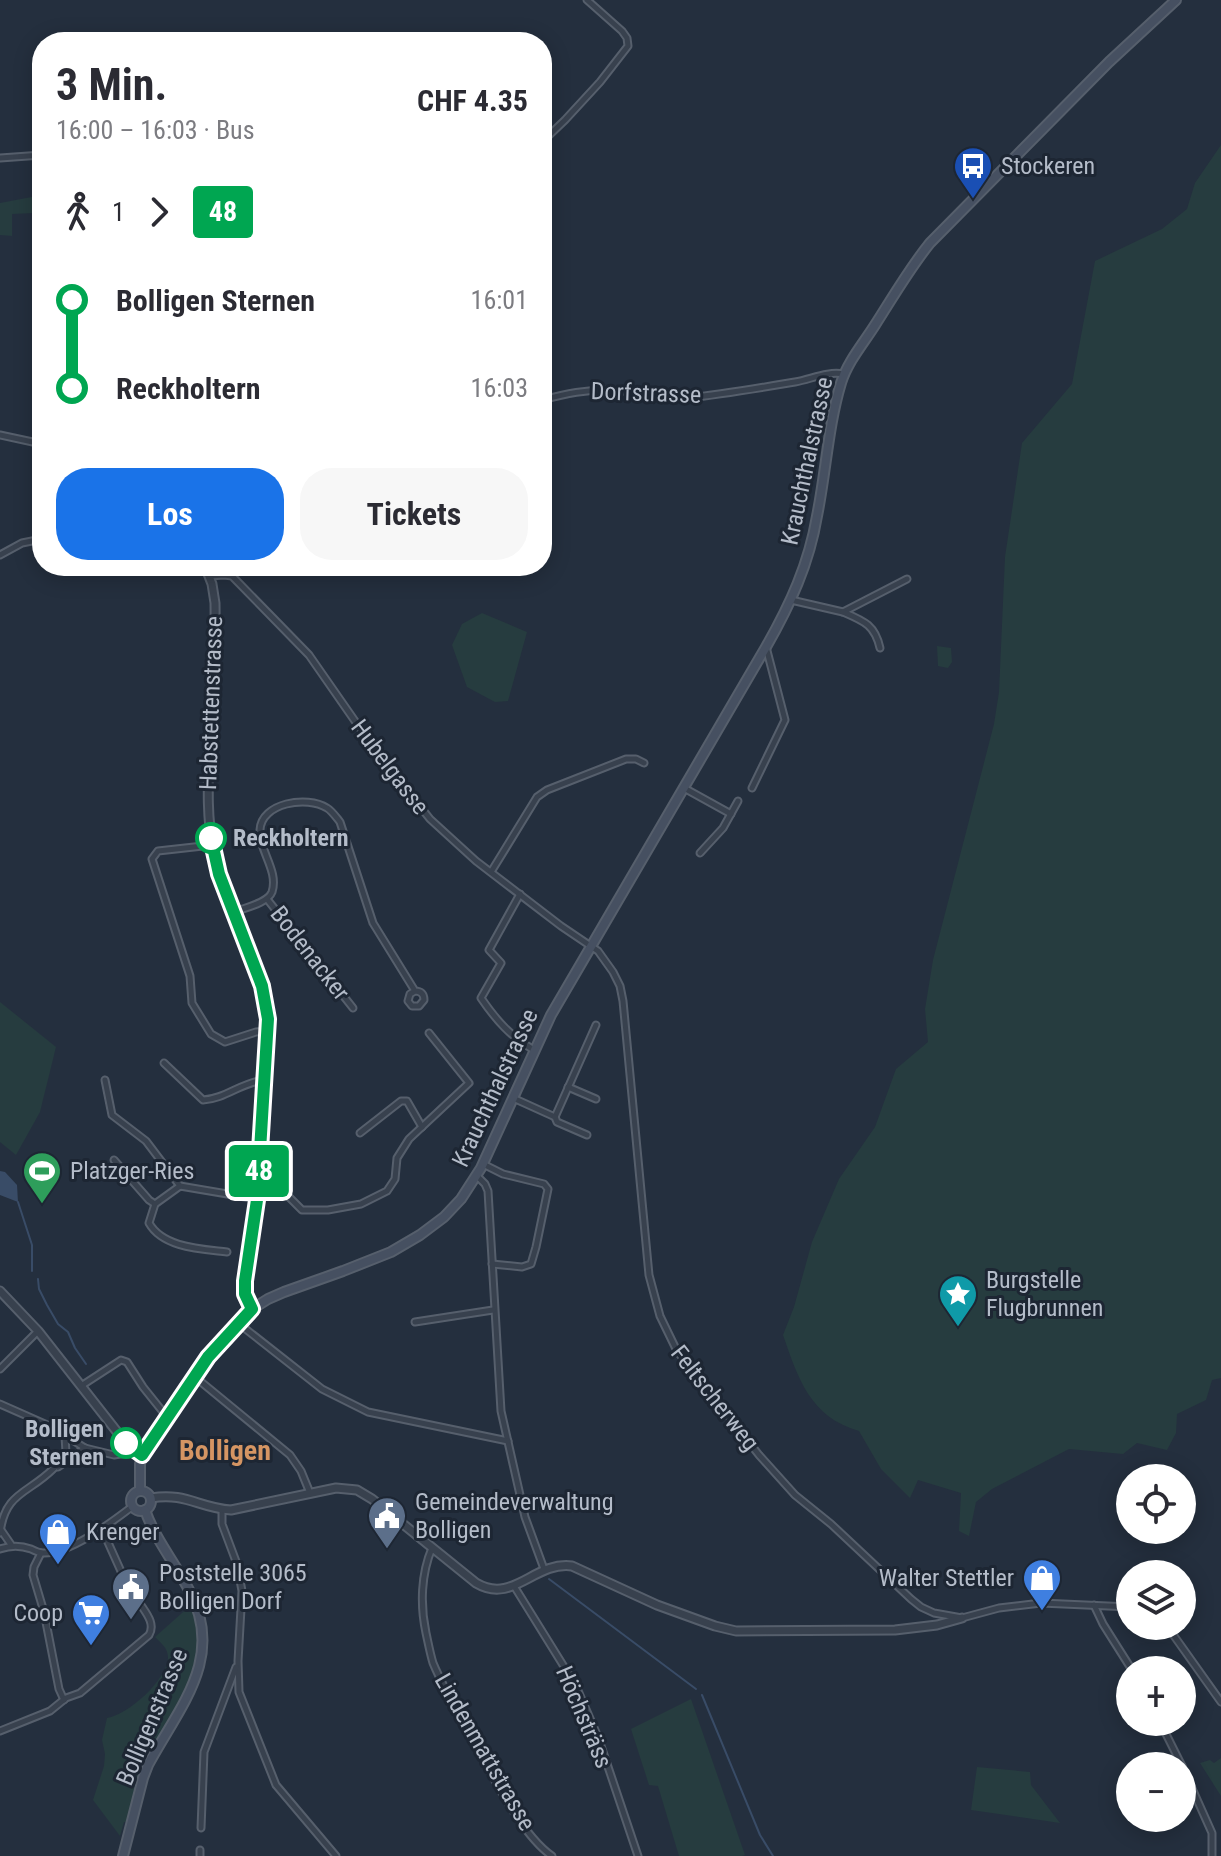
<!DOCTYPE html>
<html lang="de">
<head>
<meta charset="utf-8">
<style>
  :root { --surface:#fff; --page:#f7f7f7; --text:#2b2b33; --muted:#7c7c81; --accent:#1a73e8 }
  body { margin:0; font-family:"Roboto Condensed",sans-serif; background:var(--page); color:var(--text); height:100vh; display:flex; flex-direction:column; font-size:30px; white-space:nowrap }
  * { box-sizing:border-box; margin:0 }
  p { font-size:26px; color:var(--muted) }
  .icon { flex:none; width:44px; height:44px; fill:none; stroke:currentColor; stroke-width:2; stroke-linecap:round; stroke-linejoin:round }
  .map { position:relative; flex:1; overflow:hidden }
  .panel { position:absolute; left:32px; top:32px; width:520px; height:544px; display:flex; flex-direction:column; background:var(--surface); border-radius:32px; box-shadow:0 4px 20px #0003 }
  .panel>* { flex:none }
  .badge { padding:0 16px; border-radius:6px; font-size:28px; line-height:52px }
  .controls { position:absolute; left:1116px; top:1464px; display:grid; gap:16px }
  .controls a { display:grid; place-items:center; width:80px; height:80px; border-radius:50%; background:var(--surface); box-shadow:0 4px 20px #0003; font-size:40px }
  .map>.badge { position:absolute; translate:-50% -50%; box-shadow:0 0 0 4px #fff }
  .legs { display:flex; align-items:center; gap:12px; height:88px; padding:0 24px; font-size:26px }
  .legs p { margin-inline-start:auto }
  .headline { display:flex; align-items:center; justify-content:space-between; height:136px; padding:0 24px }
  h1 { font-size:44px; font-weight:700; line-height:60px }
  .primary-button { display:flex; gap:16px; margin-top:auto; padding:16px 24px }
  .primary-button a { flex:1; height:92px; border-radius:32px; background:var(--accent); color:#fff; font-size:32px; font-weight:700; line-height:92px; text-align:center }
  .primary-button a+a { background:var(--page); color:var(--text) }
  ul { padding:0 24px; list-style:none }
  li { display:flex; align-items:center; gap:28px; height:88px; font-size:30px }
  li i { display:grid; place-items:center; width:12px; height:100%; margin:0 10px; background:currentColor }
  li i::after { content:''; width:20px; height:20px; margin:-10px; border:6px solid; border-radius:50%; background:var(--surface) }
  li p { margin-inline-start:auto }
  li:first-child i { background:linear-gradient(#0000 50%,currentColor 0) }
  li:last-child i { background:linear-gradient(currentColor 50%,#0000 0) }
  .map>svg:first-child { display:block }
  .green { fill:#263c3f }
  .water { fill:#394c67 }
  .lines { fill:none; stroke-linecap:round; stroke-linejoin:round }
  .stream { stroke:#394c67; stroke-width:2 }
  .minor-casing { stroke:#565f6c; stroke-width:9 }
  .tertiary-casing { stroke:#565f6c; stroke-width:11 }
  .secondary-casing { stroke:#565f6c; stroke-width:12 }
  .minor { stroke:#38414e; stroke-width:5 }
  .tertiary { stroke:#38414e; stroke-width:7 }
  .secondary { stroke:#465061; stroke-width:8 }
  .line-1-casing { stroke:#fff; stroke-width:18 }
  .line-1 { stroke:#00a651; stroke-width:12 }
  .stop-1-dot { fill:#fff; stroke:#00a651; stroke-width:4 }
  .labels { text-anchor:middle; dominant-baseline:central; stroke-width:6; stroke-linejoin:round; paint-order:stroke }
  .poi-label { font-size:24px; fill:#b4bcc9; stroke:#1d2633; text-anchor:start }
  .street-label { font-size:24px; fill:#b4bcc9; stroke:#1d2633 }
  .stop-label { font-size:24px; font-weight:bold; fill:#b4bcc9; stroke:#1d2633; text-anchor:start }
  .quarter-label { font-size:28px; font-weight:bold; fill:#d59563; stroke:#1d2633 }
</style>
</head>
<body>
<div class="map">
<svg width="1221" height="1856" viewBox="0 0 1221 1856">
  <rect width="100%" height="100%" fill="#242f3e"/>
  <g class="green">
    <path d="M1221 145V1378L1212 1380 1206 1400 1177 1414 1176 1433 1167 1450 1137 1443 1123 1454 1069 1449 992 1489 976 1502 969 1536 959 1531 961 1493 918 1480 910 1498 881 1469 859 1431C810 1417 798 1378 783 1335L794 1307 812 1242 839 1179 875 1127 896 1069 928 1042 925 1009 933 960 994 724 999 692 1005 557 1022 443 1072 384 1095 261 1162 229 1187 209 1195 183Z"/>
    <polygon points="42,195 42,203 35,204 34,213 12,214 12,236 0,235 0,203"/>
    <polygon points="482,613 527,632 508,701 495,702 467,687 452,645 462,624"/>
    <polygon points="937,646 951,648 952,662 948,668 938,666"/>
    <polygon points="0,1002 56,1047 40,1112 16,1155 0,1142"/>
    <path d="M191 1605C194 1616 198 1625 199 1636 202 1680 166 1720 147 1756 136 1776 132 1800 127 1822H124L120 1836 93 1800 104 1766 105 1754 102 1740 107 1718C129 1714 166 1681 168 1658 168 1648 161 1643 155 1637Z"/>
    <polygon points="691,1699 745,1855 742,1856 679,1856 658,1786 649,1785 631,1729"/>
    <polygon points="1221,1758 1221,1796 1200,1763 1210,1760 1214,1763"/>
    <polygon points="977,1767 1030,1772 1031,1785 1060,1823 971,1810"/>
  </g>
  <polygon class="water" points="0,1171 5,1172 17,1185 18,1202 0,1195"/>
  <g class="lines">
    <g class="stream">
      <polyline points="18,1202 32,1245 32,1271"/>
      <polyline points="38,1279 39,1289 47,1305 58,1324 68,1332 75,1348 86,1364"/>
      <polyline points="549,1579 696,1689"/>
      <polyline points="702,1695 760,1835 773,1856"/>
    </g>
    <defs>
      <g id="minor">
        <polyline points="289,41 290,42"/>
        <polyline points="542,142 565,120 600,82 628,46 627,38 622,31 587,0"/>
        <polyline points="0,158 42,155"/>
        <path d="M542 400C565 394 587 389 612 390 637 392 662 400 688 398 724 394 759 388 795 382 812 379 827 371 844 374"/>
        <polyline points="0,435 42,444"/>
        <polyline points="0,555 22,543 42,539"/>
        <polyline points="210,576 224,575 232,576 309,655 373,747 430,819 476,861 561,926 598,951 613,972 620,986 623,1001 649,1275 660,1316 677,1351 759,1455 795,1495 831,1524 911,1599 921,1607 934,1613 962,1618 999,1608 1041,1603 1130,1607"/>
        <polyline points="791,600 843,612 907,579"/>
        <path d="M843 612C864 621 875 625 880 648"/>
        <polyline points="684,788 731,814"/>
        <polyline points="752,788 785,720 766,647"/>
        <polyline points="212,845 158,851 152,859 190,976 192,1003 211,1034 225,1042 256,1032 267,1031"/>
        <polyline points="700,853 723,828 738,801"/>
        <polyline points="491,872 537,797 547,790 626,759 636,759 644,763"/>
        <path d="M520 894 489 950 501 963 481 998C496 1020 511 1037 534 1050"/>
        <polyline points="267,899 353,1008"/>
        <path d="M234 912C244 908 268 903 272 892 279 871 259 851 260 830 261 803 307 795 327 808 332 811 336 817 340 822L373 923 415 991C421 991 424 994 424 1000L419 1006H412L408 1001 410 994 415 991"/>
        <path d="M164 1063 203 1100C225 1099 242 1082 264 1080"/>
        <polyline points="105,1080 112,1115 146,1141 180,1186"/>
        <polyline points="568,1087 596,1099"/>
        <polyline points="513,1098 555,1117 596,1025"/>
        <polyline points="555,1117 557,1122 587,1135"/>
        <polyline points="360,1133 401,1101 407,1101 422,1127"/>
        <polyline points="114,1160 149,1200 155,1204"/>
        <polyline points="483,1164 503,1174 544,1184 548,1189 536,1247 531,1264 522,1267 492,1264"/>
        <polyline points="260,1166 273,1168 279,1171 287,1195 302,1210 328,1210 361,1204 387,1191 395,1179 397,1158 409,1139 469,1083 429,1033"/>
        <polyline points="477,1176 485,1184 488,1191 501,1411 525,1517 544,1569"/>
        <path d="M227 1252C202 1249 163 1248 149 1223L155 1204 180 1186 257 1199"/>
        <polyline points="415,1322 493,1310"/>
        <polyline points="238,1323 322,1389 368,1412 508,1441"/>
        <polyline points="0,1369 38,1331"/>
        <polyline points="195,1377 290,1455 301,1471 310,1493"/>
        <polyline points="81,1386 121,1360 127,1362 143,1387 167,1417"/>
        <polyline points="0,1404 52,1427 85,1448 114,1455 127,1453 139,1454"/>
        <polyline points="58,1467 85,1448"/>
        <polyline points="222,1510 222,1524 237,1564 242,1591 238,1661 239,1692 276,1785 336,1856"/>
        <polyline points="102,1529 124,1578"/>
        <polyline points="1,1530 12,1546"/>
        <path d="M0 1533C5 1492 28 1494 53 1469 58 1465 62 1458 66 1453L65 1436"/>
        <path d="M432 1548C421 1574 420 1605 426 1633 428 1642 430 1653 433 1663 443 1687 457 1711 470 1734 489 1769 520 1834 552 1856"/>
        <path d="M0 1549C11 1545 20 1545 31 1549 35 1551 39 1553 43 1553 70 1554 112 1522 133 1506"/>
        <polyline points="41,1553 34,1567 33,1575 44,1612 59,1689 64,1700"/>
        <polyline points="514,1586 576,1686 598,1737 638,1856"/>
        <polyline points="1094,1605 1103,1624 1132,1670"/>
        <polyline points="1167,1626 1221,1702"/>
        <polyline points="1160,1722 1182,1766"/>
        <path d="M0 1731 50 1711 66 1698 80 1693 149 1635C156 1623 145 1612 139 1602"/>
        <polyline points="1182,1766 1212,1833 1212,1856"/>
        <polyline points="201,1828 204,1752 236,1667"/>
        <polyline points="200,1856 200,1850"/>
      </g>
      <g id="tertiary">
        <path d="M205 566 212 584 215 603C216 654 211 706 209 757 208 788 207 818 213 849 224 908 263 959 268 1019L257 1200 245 1281V1294L252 1309"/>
        <polyline points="0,1291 38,1331 125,1442 142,1455"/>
        <path d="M151 1498C186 1492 199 1508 231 1510L336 1488 357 1490 372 1499 476 1583C513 1605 534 1561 572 1566L657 1605 715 1626 736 1631 895 1630 937 1625 962 1618"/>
      </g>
      <g id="secondary">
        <circle cx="141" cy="1501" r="10"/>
        <path d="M140 1491V1464L144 1450 208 1357 252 1309 268 1299 284 1292 343 1271 391 1252 420 1235 444 1217 461 1199 481 1168 551 1015 766 647C790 605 809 564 817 516 826 472 828 426 841 383 848 361 863 344 875 325 893 297 909 269 930 243L1109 62 1176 0"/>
        <path d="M123 1856 143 1778 148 1765C179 1707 226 1658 189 1590 175 1563 155 1539 145 1510"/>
      </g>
    </defs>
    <use href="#minor" class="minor-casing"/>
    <use href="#tertiary" class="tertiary-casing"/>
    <use href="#secondary" class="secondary-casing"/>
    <use href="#minor" class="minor"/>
    <use href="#tertiary" class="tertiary"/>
    <use href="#secondary" class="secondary"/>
  </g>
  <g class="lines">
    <defs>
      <polyline id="line-1" points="126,1443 142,1455 208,1357 252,1309 245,1294 245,1281 257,1200 268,1019 262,986 219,874 211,838"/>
    </defs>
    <use href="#line-1" class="line-1-casing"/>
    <use href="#line-1" class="line-1"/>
  </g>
  <defs>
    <symbol id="bus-pin" viewBox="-11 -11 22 30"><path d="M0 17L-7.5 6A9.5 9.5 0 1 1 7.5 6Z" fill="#1a4fb4" stroke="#1d2633"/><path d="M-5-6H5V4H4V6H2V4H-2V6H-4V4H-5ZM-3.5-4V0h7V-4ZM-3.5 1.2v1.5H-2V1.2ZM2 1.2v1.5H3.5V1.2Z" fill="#fff"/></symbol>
    <symbol id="stadium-pin" viewBox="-11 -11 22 30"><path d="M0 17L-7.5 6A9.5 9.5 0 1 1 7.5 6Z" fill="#2e9e5b" stroke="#1d2633"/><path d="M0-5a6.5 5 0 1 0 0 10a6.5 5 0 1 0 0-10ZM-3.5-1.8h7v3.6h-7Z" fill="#fff"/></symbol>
    <symbol id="sight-pin" viewBox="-11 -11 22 30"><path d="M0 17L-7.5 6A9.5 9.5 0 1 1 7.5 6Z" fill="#0f9aa8" stroke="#1d2633"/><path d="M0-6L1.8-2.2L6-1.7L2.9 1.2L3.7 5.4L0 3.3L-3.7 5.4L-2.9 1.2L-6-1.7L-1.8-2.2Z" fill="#fff"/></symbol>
    <symbol id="civic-pin" viewBox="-11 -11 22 30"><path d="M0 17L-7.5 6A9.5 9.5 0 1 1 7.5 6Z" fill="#5c6f8a" stroke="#1d2633"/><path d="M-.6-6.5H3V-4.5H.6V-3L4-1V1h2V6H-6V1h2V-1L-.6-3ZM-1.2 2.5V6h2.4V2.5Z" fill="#fff"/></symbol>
    <symbol id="shop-pin" viewBox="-11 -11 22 30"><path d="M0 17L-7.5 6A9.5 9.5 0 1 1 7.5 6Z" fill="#3f7fe0" stroke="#1d2633"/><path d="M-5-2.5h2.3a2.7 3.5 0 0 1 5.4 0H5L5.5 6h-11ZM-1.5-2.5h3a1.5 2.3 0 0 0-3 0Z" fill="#fff"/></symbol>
    <symbol id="supermarket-pin" viewBox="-11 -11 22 30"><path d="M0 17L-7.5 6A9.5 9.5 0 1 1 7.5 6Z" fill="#3f7fe0" stroke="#1d2633"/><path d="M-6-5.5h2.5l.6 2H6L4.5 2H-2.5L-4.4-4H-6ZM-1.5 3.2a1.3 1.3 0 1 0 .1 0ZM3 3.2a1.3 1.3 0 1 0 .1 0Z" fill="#fff"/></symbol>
  </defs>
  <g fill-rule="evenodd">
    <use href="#bus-pin" x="951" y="144" width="44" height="60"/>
    <use href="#stadium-pin" x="20" y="1149" width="44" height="60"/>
    <use href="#sight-pin" x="936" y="1272" width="44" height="60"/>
    <use href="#civic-pin" x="365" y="1494" width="44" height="60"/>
    <use href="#shop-pin" x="36" y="1510" width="44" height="60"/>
    <use href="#shop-pin" x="1020" y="1556" width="44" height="60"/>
    <use href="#civic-pin" x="109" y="1565" width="44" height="60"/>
    <use href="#supermarket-pin" x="69" y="1591" width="44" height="60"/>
  </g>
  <g class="stop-1-dot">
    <circle cx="211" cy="838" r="14"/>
    <circle cx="126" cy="1443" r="14"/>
  </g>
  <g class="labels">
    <g class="poi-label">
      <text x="1001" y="166">Stockeren</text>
      <text x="70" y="1171">Platzger-Ries</text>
      <text x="986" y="1280">Burgstelle<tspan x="986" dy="28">Flugbrunnen</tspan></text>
      <text x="415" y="1502">Gemeindeverwaltung<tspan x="415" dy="28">Bolligen</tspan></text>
      <text x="86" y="1532">Krenger</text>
      <text x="159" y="1573">Poststelle 3065<tspan x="159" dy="28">Bolligen Dorf</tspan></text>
      <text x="1014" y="1578" text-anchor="end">Walter Stettler</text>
      <text x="63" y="1613" text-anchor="end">Coop</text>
    </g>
    <g class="street-label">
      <text transform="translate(646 393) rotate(2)">Dorfstrasse</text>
      <text transform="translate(807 461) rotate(-78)">Krauchthalstrasse</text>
      <text transform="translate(211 703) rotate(-88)">Habstettenstrasse</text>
      <text transform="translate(390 767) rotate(53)">Hubelgasse</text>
      <text transform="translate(310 953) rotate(52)">Bodenacker</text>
      <text transform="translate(495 1088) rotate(-65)">Krauchthalstrasse</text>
      <text transform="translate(715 1398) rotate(52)">Feltscherweg</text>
      <text transform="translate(152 1717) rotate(-67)">Bolligenstrasse</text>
      <text transform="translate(584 1717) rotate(67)">Höchsträss</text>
      <text transform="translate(485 1752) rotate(60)">Lindenmattstrasse</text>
    </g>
    <g class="stop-label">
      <text x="233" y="838">Reckholtern</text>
      <text x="104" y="1429" text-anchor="end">Bolligen<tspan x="104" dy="28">Sternen</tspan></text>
    </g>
    <g class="quarter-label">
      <text x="225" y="1450">Bolligen</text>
    </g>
  </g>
</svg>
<div class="controls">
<a><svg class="icon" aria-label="locate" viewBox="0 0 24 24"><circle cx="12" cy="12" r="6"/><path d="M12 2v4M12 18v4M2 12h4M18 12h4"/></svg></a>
<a><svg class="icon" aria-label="layers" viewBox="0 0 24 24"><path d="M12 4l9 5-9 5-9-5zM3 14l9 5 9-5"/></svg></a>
<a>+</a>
<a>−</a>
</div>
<b class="badge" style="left:259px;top:1171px;background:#00a651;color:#fff">48</b>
<section class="panel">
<div class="headline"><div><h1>3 Min.</h1><p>16:00 – 16:03 · Bus</p></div><b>CHF 4.35</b></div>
<div class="legs"><svg class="icon" aria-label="walk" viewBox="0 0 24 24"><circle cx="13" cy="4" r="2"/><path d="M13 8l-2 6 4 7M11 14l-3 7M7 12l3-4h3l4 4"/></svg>1<svg class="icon" aria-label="forward" viewBox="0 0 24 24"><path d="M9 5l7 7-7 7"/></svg><b class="badge" style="background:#00a651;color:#fff">48</b></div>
<ul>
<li><i style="color:#00a651"></i><b>Bolligen Sternen</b><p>16:01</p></li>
<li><i style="color:#00a651"></i><b>Reckholtern</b><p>16:03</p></li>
</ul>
<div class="primary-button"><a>Los</a><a>Tickets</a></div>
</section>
</div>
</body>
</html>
